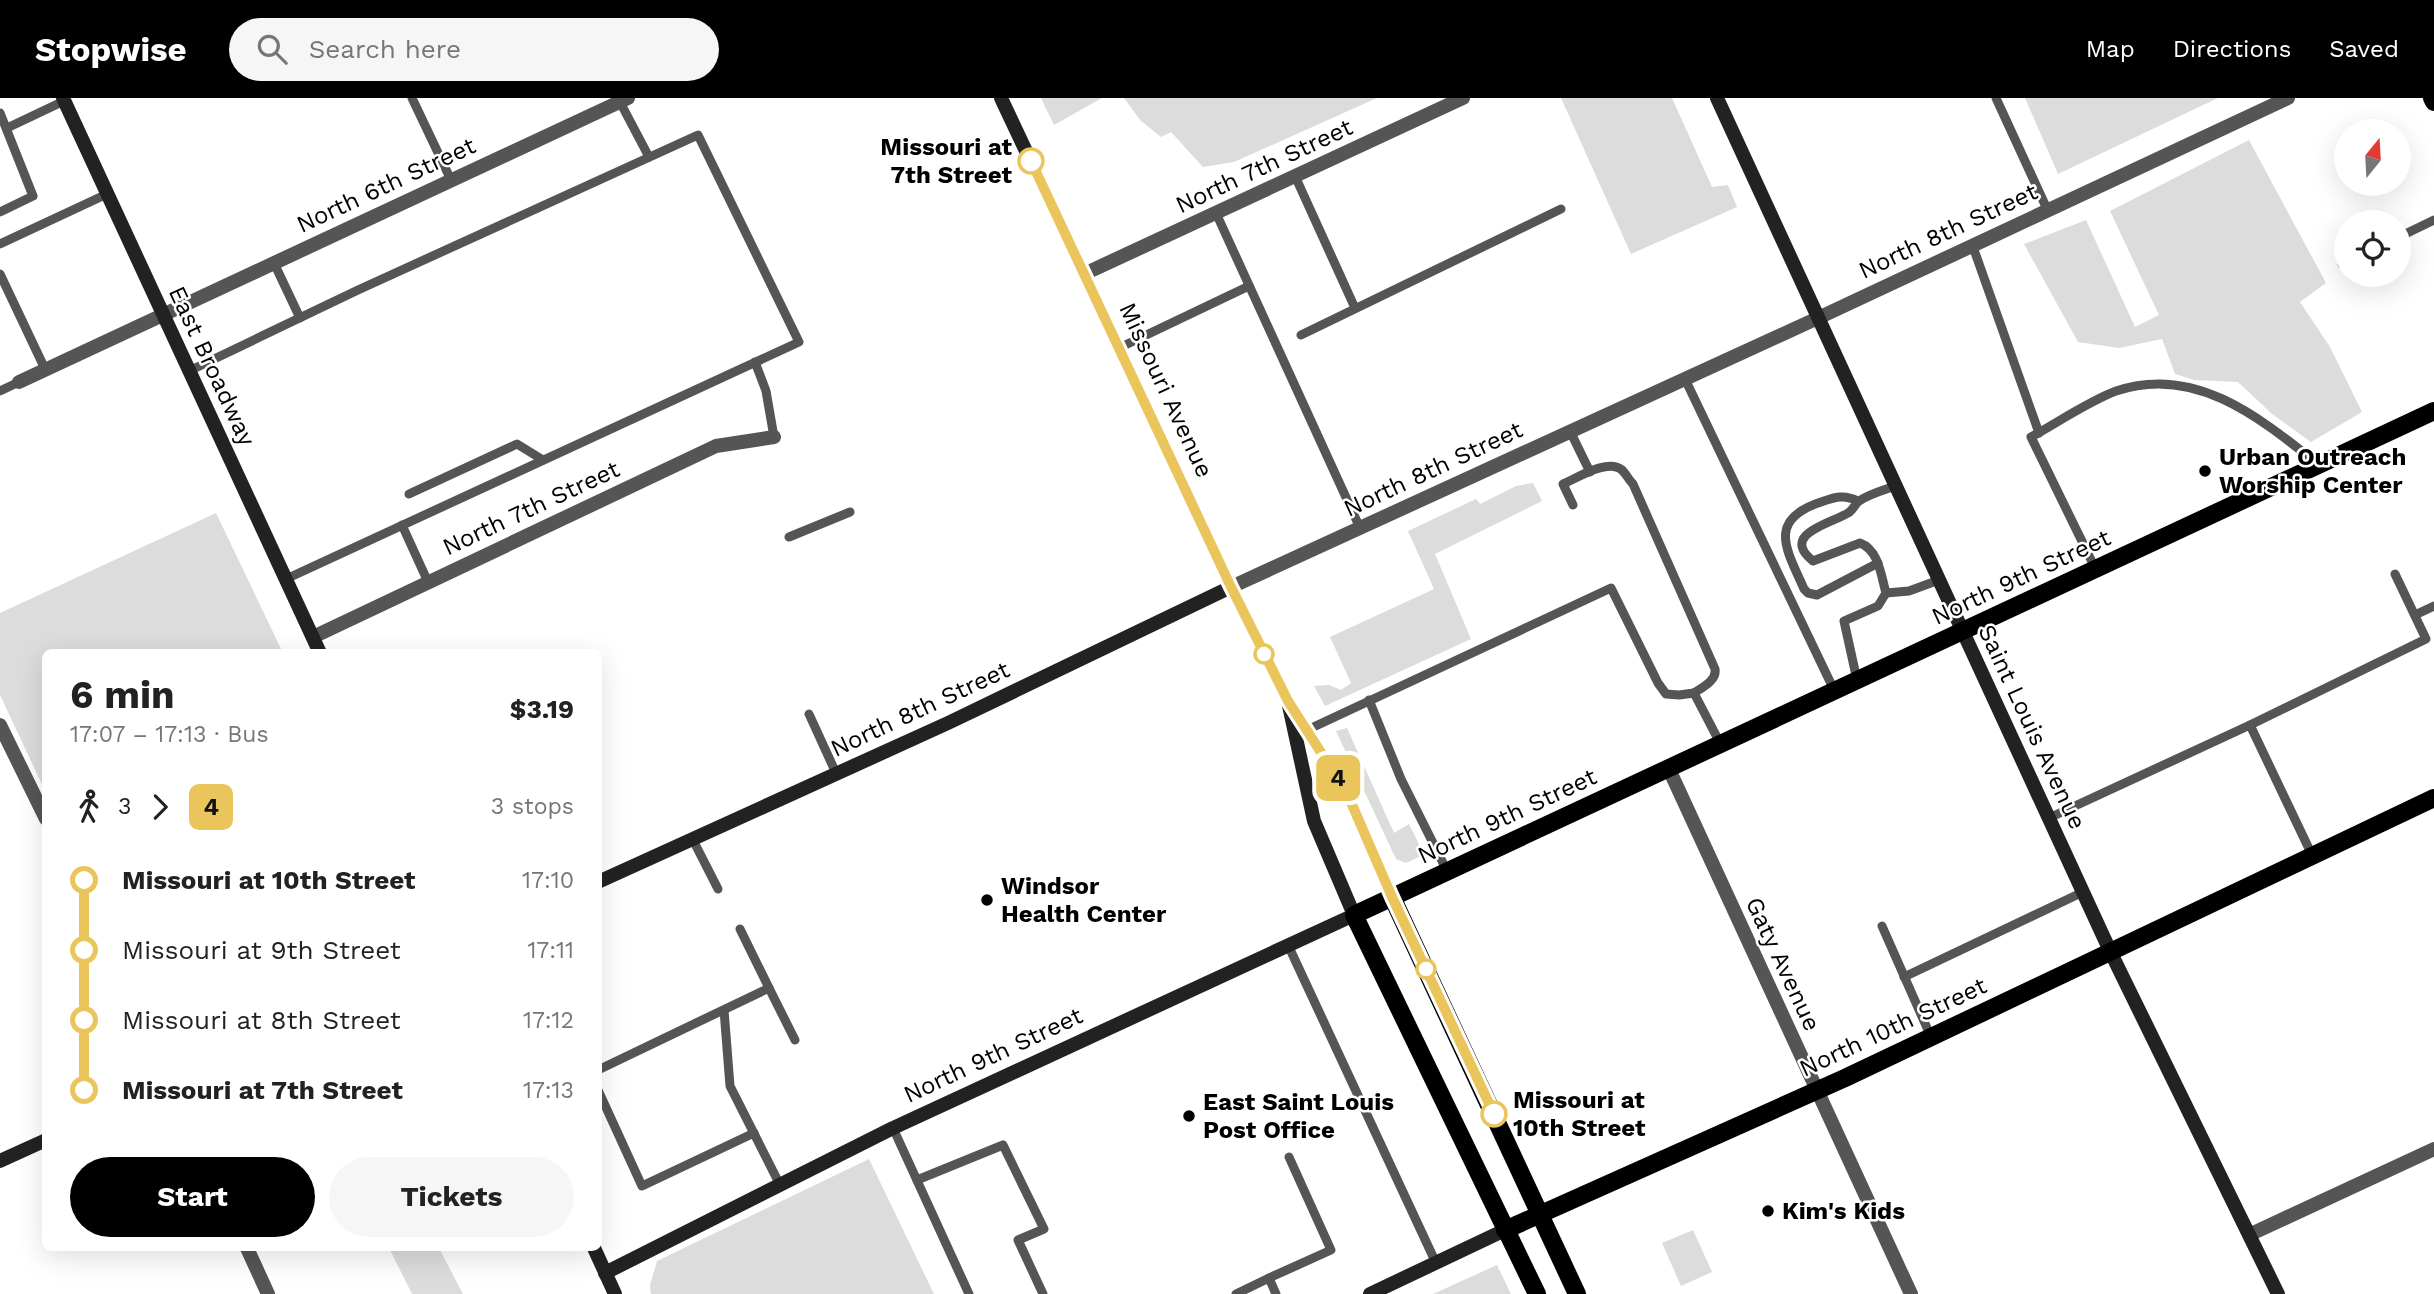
<!DOCTYPE html>
<html lang="en">
<head>
<meta charset="utf-8">
<style>
  :root { --surface:#fff; --page:#f6f6f6; --text:#222; --muted:#767676; --accent:#000 }
  body { margin:0; font-family:"Work Sans",sans-serif; background:var(--page); color:var(--text); height:100vh; display:flex; flex-direction:column; font-size:26px; white-space:nowrap }
  * { box-sizing:border-box; margin:0 }
  p { font-size:23px; color:var(--muted) }
  .icon { flex:none; width:38px; height:38px; fill:none; stroke:currentColor; stroke-width:2; stroke-linecap:round; stroke-linejoin:round }
  .map { position:relative; flex:1; overflow:hidden }
  .side { position:absolute; left:42px; top:551px; width:560px; height:602px; display:flex; flex-direction:column; background:var(--surface); border-radius:10px; box-shadow:0 7px 28px #0002 }
  .side>* { flex:none }
  .badge { padding:0 14px; border-radius:10px; font-size:24px; line-height:46px }
  .needle { width:46px; rotate:18deg }
  .buttons { position:absolute; left:2334px; top:21px; display:grid; gap:14px }
  .buttons a { display:grid; place-items:center; width:77px; height:77px; border-radius:50%; background:var(--surface); box-shadow:0 7px 28px #0002; font-size:35px }
  .map>.badge { position:absolute; translate:-50% -50%; box-shadow:0 0 0 4px #fff }
  .legs { display:flex; align-items:center; gap:10px; height:77px; padding:0 28px; font-size:23px }
  .legs p { margin-inline-start:auto }
  .head { display:flex; align-items:center; justify-content:space-between; height:119px; padding:0 28px }
  h1 { font-size:38px; font-weight:700; line-height:52px }
  .primary-button { display:flex; gap:14px; margin-top:auto; padding:14px 28px }
  .primary-button a { flex:1; height:80px; border-radius:42px; background:var(--accent); color:#fff; font-size:28px; font-weight:700; line-height:80px; text-align:center }
  .primary-button a+a { background:var(--page); color:var(--text) }
  ul { padding:0 28px; list-style:none }
  li { display:flex; align-items:center; gap:24px; height:70px; font-size:26px }
  li i { display:grid; place-items:center; width:10px; height:100%; margin:0 9px; background:currentColor }
  li i::after { content:''; width:18px; height:18px; margin:-9px; border:5px solid; border-radius:50%; background:var(--surface) }
  li p { margin-inline-start:auto }
  li:first-child i { background:linear-gradient(#0000 50%,currentColor 0) }
  li:last-child i { background:linear-gradient(currentColor 50%,#0000 0) }
  header { display:flex; align-items:center; gap:42px; box-sizing:border-box; height:98px; padding:0 35px; background:var(--accent); color:#fff }
  header strong { font-size:33px }
  nav { display:flex; gap:38px; margin-inline-start:auto; font-size:24px }
  .search { width:490px; height:63px; background:var(--page); display:flex; align-items:center; gap:18px; box-sizing:border-box; padding:0 24px; border-radius:38px; color:var(--muted); font-size:26px }
  .map>svg:first-child { display:block }
  .green { fill:#dcdcdc }
  .lines { fill:none; stroke-linecap:round; stroke-linejoin:round }
  .lane { stroke:#555; stroke-width:9 }
  .street { stroke:#555; stroke-width:14 }
  .secondary { stroke:#222; stroke-width:14 }
  .primary { stroke:#000; stroke-width:18 }
  .line-1-casing { stroke:#fff; stroke-width:16 }
  .line-1 { stroke:#eac55c; stroke-width:10 }
  .stop-1-dot { fill:#fff; stroke:#eac55c; stroke-width:3.5 }
  .poi-dot { fill:#000; stroke:#fff; stroke-width:2.5 }
  .labels { text-anchor:middle; dominant-baseline:central; stroke-width:5; stroke-linejoin:round; paint-order:stroke }
  .stop-label { font-size:24px; font-weight:bold; fill:#000; stroke:#fff; text-anchor:end }
  .street-label { font-size:24px; fill:#000; stroke:#fff }
  .poi-label { font-size:24px; font-weight:bold; fill:#000; stroke:#fff; text-anchor:start }
</style>
</head>
<body>
<header>
<strong>Stopwise</strong>
<div class="search"><svg class="icon" aria-label="search" viewBox="0 0 24 24"><circle cx="10" cy="10" r="6"/><path d="M15 15l6 6"/></svg>Search here</div>
<nav><a>Map</a><a>Directions</a><a>Saved</a></nav>
</header>
<div class="map">
<svg width="2434" height="1196" viewBox="0 0 2434 1196">
  <rect width="100%" height="100%" fill="#fff"/>
  <g class="green">
    <polygon points="1041,0 1102,0 1054,27"/>
    <polygon points="1124,0 1377,0 1234,64 1203,69 1171,34 1161,39 1140,22"/>
    <polygon points="1561,0 1672,0 1712,89 1728,87 1737,109 1631,156"/>
    <polygon points="2025,0 2218,0 2058,76"/>
    <polygon points="2249,42 2326,185 2300,204 2330,249 2362,314 2311,344 2272,316 2238,284 2194,282 2175,276 2162,241 2119,250 2078,244 2024,146 2086,122 2135,229 2159,217 2110,113"/>
    <polygon points="1533,385 1542,403 1435,456 1471,541 1325,608 1314,588 1329,587 1341,592 1351,585 1330,539 1434,491 1408,433 1476,401 1480,406 1516,388"/>
    <polygon points="216,415 283,555 46,555 45,693 0,597 0,515"/>
    <polygon points="1347,630 1394,735 1409,726 1418,744 1421,758 1406,765 1396,761 1336,633"/>
    <polygon points="869,1061 934,1196 651,1196 650,1187 657,1163"/>
    <polygon points="1693,1132 1712,1174 1681,1188 1662,1145"/>
    <polygon points="389,1150 439,1150 463,1196 412,1196"/>
    <polygon points="1497,1167 1511,1196 1433,1196"/>
  </g>
  <g class="lines">
    <g class="lane">
      <polyline points="412,0 451,82"/>
      <polyline points="1996,0 2047,111"/>
      <polyline points="620,4 649,59"/>
      <polyline points="0,15 33,98 0,114"/>
      <polyline points="7,30 64,3"/>
      <polyline points="1295,78 1355,210"/>
      <polyline points="1216,115 1360,430"/>
      <polyline points="2399,139 2434,122"/>
      <polyline points="0,146 107,96"/>
      <polyline points="1972,146 2039,335"/>
      <polyline points="274,165 300,220"/>
      <polyline points="2342,166 2347,164"/>
      <polyline points="0,176 45,271"/>
      <polyline points="1301,237 1561,111"/>
      <polyline points="1119,250 1249,188"/>
      <polyline points="755,264 766,293 774,339"/>
      <polyline points="189,273 358,192 698,37 799,244 286,481"/>
      <polyline points="1685,281 1834,592"/>
      <polyline points="0,293 19,284"/>
      <polyline points="1570,333 1590,374"/>
      <polyline points="409,396 517,346 543,362"/>
      <path d="M1858 403C1844 396 1835 399 1821 404 1766 422 1787 452 1804 491L1808 495 1817 497 1878 465"/>
      <path d="M1573 407 1563 386C1577 380 1608 360 1622 372 1626 376 1629 382 1633 386L1715 571C1717 582 1703 589 1694 595"/>
      <polyline points="402,427 428,484"/>
      <polyline points="789,439 850,414"/>
      <path d="M2096 472 2031 339C2055 326 2091 302 2116 293 2195 266 2260 320 2318 366"/>
      <polyline points="1886,495 1909,493 1939,482"/>
      <polyline points="2415,517 2434,508"/>
      <path d="M1857 582 1844 523 1878 508 1886 495C1881 478 1879 452 1860 445L1813 463C1779 436 1832 425 1848 415 1853 412 1855 406 1859 403 1869 396 1884 392 1895 388"/>
      <polyline points="1369,602 1401,681 1447,773"/>
      <polyline points="809,616 836,675"/>
      <polyline points="2250,627 2426,541 2395,476"/>
      <polyline points="1307,632 1611,490 1658,585 1666,596 1679,597 1694,595 1720,645"/>
      <polyline points="2049,720 2250,627 2312,757"/>
      <polyline points="692,740 718,791"/>
      <polyline points="1882,828 1931,939"/>
      <polyline points="740,831 769,890"/>
      <polyline points="1288,847 1436,1165"/>
      <polyline points="1904,879 2083,794"/>
      <polyline points="724,912 730,988 780,1087"/>
      <polyline points="598,972 769,890 795,942"/>
      <polyline points="598,992 642,1088 754,1035"/>
      <polyline points="893,1030 969,1196"/>
      <polyline points="917,1082 1003,1047 1044,1131 1018,1142 1043,1196"/>
      <polyline points="1269,1180 1331,1152 1289,1059"/>
      <polyline points="1236,1196 1269,1180 1276,1196"/>
    </g>
    <g class="street">
      <polyline points="1084,176 1463,0"/>
      <polyline points="19,284 628,0"/>
      <polyline points="1231,489 1818,220 2288,0"/>
      <polyline points="313,539 716,348 774,339"/>
      <polyline points="0,627 46,721"/>
      <polyline points="1668,669 1911,1196"/>
      <polyline points="2251,1136 2434,1051"/>
      <polyline points="247,1150 268,1196"/>
    </g>
    <g class="secondary">
      <polyline points="63,0 320,555"/>
      <polyline points="1001,0 1231,489 1288,603 1347,695 1392,799"/>
      <polyline points="1717,0 2111,855 2278,1196"/>
      <polyline points="598,784 948,625 1231,489"/>
      <polyline points="0,1063 46,1042"/>
      <polyline points="594,1150 615,1196"/>
      <polyline points="605,1175 893,1030 1354,817 1314,723 1288,603"/>
      <polyline points="1370,1196 1505,1132"/>
    </g>
    <g class="primary">
      <polyline points="2432,0 2434,4"/>
      <polyline points="1392,799 1577,1196"/>
      <polyline points="1505,1132 1845,980 2434,700"/>
      <polyline points="1537,1196 1354,817 2434,313"/>
    </g>
  </g>
  <g class="lines">
    <defs>
      <polyline id="line-1" points="1031,63 1231,489 1288,603 1347,695 1392,799 1494,1016"/>
    </defs>
    <use href="#line-1" class="line-1-casing"/>
    <use href="#line-1" class="line-1"/>
  </g>
  <g class="stop-1-dot">
    <circle cx="1031" cy="63" r="12"/>
    <circle cx="1264" cy="556" r="9"/>
    <circle cx="1426" cy="871" r="9"/>
    <circle cx="1494" cy="1016" r="12"/>
  </g>
  <g class="poi-dot">
    <circle cx="2205" cy="373" r="7"/>
    <circle cx="987" cy="802" r="7"/>
    <circle cx="1189" cy="1018" r="7"/>
    <circle cx="1768" cy="1113" r="7"/>
  </g>
  <g class="labels">
    <g class="stop-label">
      <text x="1012" y="49">Missouri at<tspan x="1012" dy="28">7th Street</tspan></text>
      <text x="1513" y="1002" text-anchor="start">Missouri at<tspan x="1513" dy="28">10th Street</tspan></text>
    </g>
    <g class="street-label">
      <text transform="translate(1264 68) rotate(-25)">North 7th Street</text>
      <text transform="translate(386 87) rotate(-25)">North 6th Street</text>
      <text transform="translate(1948 133) rotate(-25)">North 8th Street</text>
      <text transform="translate(212 268) rotate(65)">East Broadway</text>
      <text transform="translate(1166 292) rotate(65)">Missouri Avenue</text>
      <text transform="translate(1433 371) rotate(-25)">North 8th Street</text>
      <text transform="translate(531 410) rotate(-25)">North 7th Street</text>
      <text transform="translate(2021 479) rotate(-25)">North 9th Street</text>
      <text transform="translate(920 611) rotate(-25)">North 8th Street</text>
      <text transform="translate(2032 629) rotate(65)">Saint Louis Avenue</text>
      <text transform="translate(1507 718) rotate(-25)">North 9th Street</text>
      <text transform="translate(1783 866) rotate(65)">Gaty Avenue</text>
      <text transform="translate(1893 929) rotate(-25)">North 10th Street</text>
      <text transform="translate(993 957) rotate(-25)">North 9th Street</text>
    </g>
    <g class="poi-label">
      <text x="2219" y="359">Urban Outreach<tspan x="2219" dy="28">Worship Center</tspan></text>
      <text x="1001" y="788">Windsor<tspan x="1001" dy="28">Health Center</tspan></text>
      <text x="1203" y="1004">East Saint Louis<tspan x="1203" dy="28">Post Office</tspan></text>
      <text x="1782" y="1113">Kim's Kids</text>
    </g>
  </g>
</svg>
<div class="buttons">
<a><svg class="needle" viewBox="-14 -14 28 28"><path d="M0-13l5 13h-10z" fill="#e53935"/><path d="M0 13l5-13h-10z" fill="#767676"/></svg></a>
<a><svg class="icon" aria-label="locate" viewBox="0 0 24 24"><circle cx="12" cy="12" r="6"/><path d="M12 2v4M12 18v4M2 12h4M18 12h4"/></svg></a>
</div>
<b class="badge" style="left:1338px;top:680px;background:#eac55c;color:#111">4</b>
<section class="side">
<div class="head"><div><h1>6 min</h1><p>17:07 – 17:13 · Bus</p></div><b>$3.19</b></div>
<div class="legs"><svg class="icon" aria-label="walk" viewBox="0 0 24 24"><circle cx="13" cy="4" r="2"/><path d="M13 8l-2 6 4 7M11 14l-3 7M7 12l3-4h3l4 4"/></svg>3<svg class="icon" aria-label="forward" viewBox="0 0 24 24"><path d="M9 5l7 7-7 7"/></svg><b class="badge" style="background:#eac55c;color:#111">4</b><p>3 stops</p></div>
<ul>
<li><i style="color:#eac55c"></i><b>Missouri at 10th Street</b><p>17:10</p></li>
<li><i style="color:#eac55c"></i><span>Missouri at 9th Street</span><p>17:11</p></li>
<li><i style="color:#eac55c"></i><span>Missouri at 8th Street</span><p>17:12</p></li>
<li><i style="color:#eac55c"></i><b>Missouri at 7th Street</b><p>17:13</p></li>
</ul>
<div class="primary-button"><a>Start</a><a>Tickets</a></div>
</section>
</div>
</body>
</html>
